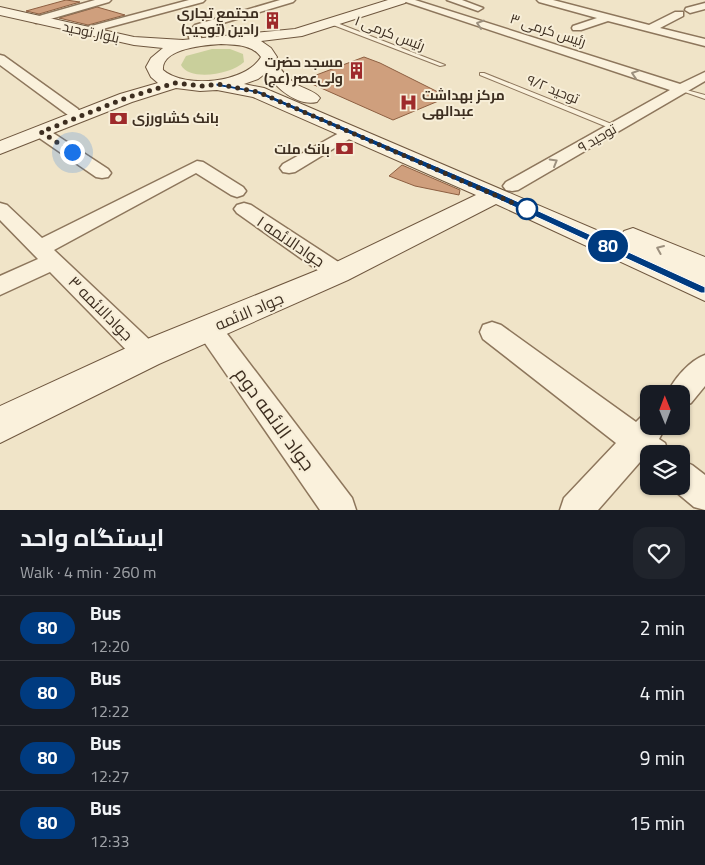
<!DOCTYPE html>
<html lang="en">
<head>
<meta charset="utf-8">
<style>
  :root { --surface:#171b24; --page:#20242c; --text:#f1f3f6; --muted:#9ea1a6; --line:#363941 }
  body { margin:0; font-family:Georgia,Cairo,serif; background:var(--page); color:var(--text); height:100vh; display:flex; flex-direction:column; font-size:19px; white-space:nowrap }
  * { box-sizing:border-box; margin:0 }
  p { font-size:16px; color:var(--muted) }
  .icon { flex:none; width:28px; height:28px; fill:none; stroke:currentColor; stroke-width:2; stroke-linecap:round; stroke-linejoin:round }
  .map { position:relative; height:510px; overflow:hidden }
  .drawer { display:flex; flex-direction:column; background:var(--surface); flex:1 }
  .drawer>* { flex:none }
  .badge { padding:0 10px; border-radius:16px; font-size:18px; line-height:32px }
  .needle { width:32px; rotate:359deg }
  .fabs { position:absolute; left:640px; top:385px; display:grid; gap:10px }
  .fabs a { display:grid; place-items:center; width:50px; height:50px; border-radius:10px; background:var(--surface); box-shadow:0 1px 4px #0004; font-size:25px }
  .you { position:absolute; width:25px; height:25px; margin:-12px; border:4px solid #fff; border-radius:50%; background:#1a73e8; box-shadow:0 0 0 8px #1a73e833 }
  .map>.badge { position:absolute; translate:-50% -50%; box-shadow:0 0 0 2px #fff }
  .round { display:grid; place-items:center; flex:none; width:52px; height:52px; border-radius:15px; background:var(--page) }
  .headline { display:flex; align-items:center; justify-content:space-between; height:85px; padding:0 20px }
  h1 { font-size:24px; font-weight:700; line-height:38px }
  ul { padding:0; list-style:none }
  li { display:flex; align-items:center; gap:15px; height:65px; padding:0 20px; border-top:1px solid var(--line) }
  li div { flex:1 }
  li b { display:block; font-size:19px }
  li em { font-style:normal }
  li .badge { min-width:55px; font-weight:700; text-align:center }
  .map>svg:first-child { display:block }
  .green { fill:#c9cf9b }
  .building { fill:#cf9f7d; stroke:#8d5f41 }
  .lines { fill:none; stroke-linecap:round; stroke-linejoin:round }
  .service-casing { stroke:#8d765c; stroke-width:2 }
  .minor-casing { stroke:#8d765c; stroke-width:3 }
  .secondary-casing { stroke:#6f573f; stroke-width:2 }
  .service { fill:#faf1dc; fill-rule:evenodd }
  .minor { fill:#faf1dc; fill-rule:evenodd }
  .secondary { fill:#faf1dc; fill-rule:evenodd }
  .oneway { stroke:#9c907e }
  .line { fill:#003b80; stroke:#fff }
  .walk { stroke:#3d2e20; stroke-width:5; stroke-dasharray:0 9 }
  .stop-dot { fill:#fff; stroke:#003b80; stroke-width:2.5 }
  .labels { text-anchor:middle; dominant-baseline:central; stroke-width:4; stroke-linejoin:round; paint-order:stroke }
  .far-poi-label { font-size:14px; font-weight:bold; fill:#3d2e20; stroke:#f7eed8; text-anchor:end }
  .far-street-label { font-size:14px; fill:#3d2e20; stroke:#f7eed8 }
  .street-label { font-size:16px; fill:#3d2e20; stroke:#f7eed8 }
  .near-street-label { font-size:19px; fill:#3d2e20; stroke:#f7eed8 }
</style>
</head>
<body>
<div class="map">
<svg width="705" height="510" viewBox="0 0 705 510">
  <rect width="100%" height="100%" fill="#f0e4c8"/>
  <path class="green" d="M212 49H230L243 54 244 62C232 74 190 82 181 65L186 56Z"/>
  <g class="building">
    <polygon points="66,0 80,2 39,14 26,11"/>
    <polygon points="97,7 125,15 88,25 59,18"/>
    <polygon points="364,57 380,63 448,97 393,120 303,80"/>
    <polygon points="402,165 460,190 459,195 415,186 389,176"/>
  </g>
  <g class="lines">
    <defs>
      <g id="service">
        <polygon points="328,21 332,21 445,65 440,66 328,23"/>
        <polygon points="480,73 484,73 619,127 612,129 480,75"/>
        <polygon points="679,88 705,95 705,99 679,90"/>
      </g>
      <g id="minor">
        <polygon points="95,0 111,0 109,2 40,22 36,23 31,20 32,18"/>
        <polygon points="189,0 205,0 203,2 84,34 79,31 80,29"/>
        <polygon points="280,0 295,0 293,2 203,29 200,33 202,42 200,44 196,45 190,42 188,32 195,25"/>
        <polygon points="400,0 415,0 680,84 705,72 705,81 518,190 512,191 506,190 503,186 506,182 670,90"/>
        <polygon points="447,0 462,0 483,8 478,11"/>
        <polygon points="537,0 553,0 649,25 675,12 683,12 683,16 660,28 705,39 705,46 608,21 581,30 573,30 572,28 573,26 597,18 539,2"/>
        <polygon points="705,3 705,9 690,13 685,10 686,8"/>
        <polygon points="0,55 4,56 78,109 80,112 78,115 68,115 0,65"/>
        <polygon points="41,127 47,129 108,169 111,173 108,177 102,178 96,177 35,135 33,132 35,129"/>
        <polygon points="350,127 356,129 358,132 356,135 295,172 289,173 283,172 280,168 283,164"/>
        <polygon points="197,161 203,162 243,187 246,191 243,195 237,197 231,195 196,173 54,250 156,346 160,354 156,362 147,365 138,362 50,272 0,295 0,276 38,259 0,220 0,203 7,205 42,238"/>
        <polygon points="244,203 251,205 346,267 349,273 346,279 338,281 330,279 237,213 234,209 237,205"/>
        <polygon points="209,319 218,322 352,498 356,510 320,510 200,336 197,329 200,322"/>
        <polygon points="492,322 501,325 636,422 642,416 649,413 649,426 666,426 659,439 665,443 669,454 649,454 649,467 640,462 598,510 560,510 564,498 616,443 483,339 480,332 483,325"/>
        <path d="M705 355V386L691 403 681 407V394H667C674 379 689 361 705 355Z"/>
        <polygon points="681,460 692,465 705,475 705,510 694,507 670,487 681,486"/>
      </g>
      <path id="secondary" d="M388 0H407L405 3 302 36 261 41 271 48 277 57 275 61C281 70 287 78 296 84 304 89 315 91 320 98L317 102C298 107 276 88 266 73L258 79 244 84 264 88 622 241 620 237 624 231 633 228 705 257V301L496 204 348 280 159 364 0 443V406L135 344 328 266 476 195 253 97 217 90 200 91 176 88 132 102 0 154V141L120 94 158 83 151 77 146 67 151 58 163 48 134 45 0 15V7L134 37 183 40 295 29ZM221 44C235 45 252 44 261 57 246 83 185 89 163 70 161 48 206 45 221 44Z"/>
    </defs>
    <use href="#service" class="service-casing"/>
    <use href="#minor" class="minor-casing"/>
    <use href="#secondary" class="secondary-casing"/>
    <use href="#service" class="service"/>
    <use href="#minor" class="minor"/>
    <use href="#secondary" class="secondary"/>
  </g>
  <defs><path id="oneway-chevron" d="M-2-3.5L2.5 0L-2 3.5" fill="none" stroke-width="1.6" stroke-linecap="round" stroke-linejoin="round" transform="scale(1.25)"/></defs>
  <g class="oneway">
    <use href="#oneway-chevron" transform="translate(480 24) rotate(-162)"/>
    <use href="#oneway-chevron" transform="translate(635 74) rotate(-162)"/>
    <use href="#oneway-chevron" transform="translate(554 162) rotate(-30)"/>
    <use href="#oneway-chevron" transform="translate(660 249) rotate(-157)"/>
  </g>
  <polygon class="line" points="216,83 260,91 499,193 705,287 705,293 701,293 493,197 256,93 216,86"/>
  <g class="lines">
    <polyline class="walk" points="72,152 41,132 126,98 175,83 203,86 218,84 258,92 527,209"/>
  </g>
  <defs>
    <symbol id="building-bare" viewBox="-9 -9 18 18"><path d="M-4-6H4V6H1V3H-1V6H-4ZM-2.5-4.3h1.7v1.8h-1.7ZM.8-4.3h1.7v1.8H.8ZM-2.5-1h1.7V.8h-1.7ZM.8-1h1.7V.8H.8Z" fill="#9e2a2b" stroke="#f7eed8" stroke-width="2.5" paint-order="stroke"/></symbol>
    <symbol id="hospital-bare" viewBox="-9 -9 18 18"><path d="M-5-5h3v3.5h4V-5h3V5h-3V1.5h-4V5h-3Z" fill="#9e2a2b" stroke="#f7eed8" stroke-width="2.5" paint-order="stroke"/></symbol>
    <symbol id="bank-bare" viewBox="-9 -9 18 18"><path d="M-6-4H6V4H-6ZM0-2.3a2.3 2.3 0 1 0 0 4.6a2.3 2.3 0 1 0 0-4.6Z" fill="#9e2a2b" stroke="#f7eed8" stroke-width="2.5" paint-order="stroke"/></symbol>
  </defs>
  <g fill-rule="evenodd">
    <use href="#building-bare" x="260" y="8" width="25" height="25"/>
    <use href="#building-bare" x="344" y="58" width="25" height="25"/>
    <use href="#hospital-bare" x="396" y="90" width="25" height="25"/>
    <use href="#bank-bare" x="106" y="106" width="25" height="25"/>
    <use href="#bank-bare" x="332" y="136" width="25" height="25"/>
  </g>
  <circle class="stop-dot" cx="527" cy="209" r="10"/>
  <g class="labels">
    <g class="far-poi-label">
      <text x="259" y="13">مجتمع تجاری<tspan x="259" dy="16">رادین (توحید)</tspan></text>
      <text x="343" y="62">مسجد حضرت<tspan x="343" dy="16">ولی‌عصر (عج)</tspan></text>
      <text x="422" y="95" text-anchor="start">مرکز بهداشت<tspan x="422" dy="16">عبدالهی</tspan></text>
      <text x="132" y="118" text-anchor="start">بانک کشاورزی</text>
      <text x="330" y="149">بانک ملت</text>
    </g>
    <g class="far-street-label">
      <text transform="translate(548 30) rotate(18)">رئیس کرمی ۳</text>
      <text transform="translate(91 32) rotate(12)">بلوار توحید</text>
      <text transform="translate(390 33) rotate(21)">رئیس کرمی ۱</text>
      <text transform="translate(553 89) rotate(22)">توحید ۹/۲</text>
      <text transform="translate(597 138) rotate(-30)">توحید ۹</text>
    </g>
    <g class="street-label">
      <text transform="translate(291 241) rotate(34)">جوادالائمه ۱</text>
      <text transform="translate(101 308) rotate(45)">جوادالائمه ۳</text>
      <text transform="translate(249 311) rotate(-23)">جواد الائمه</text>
    </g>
    <g class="near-street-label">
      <text transform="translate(275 419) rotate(54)">جواد الائمه دوم</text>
    </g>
  </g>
</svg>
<div class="fabs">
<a><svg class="needle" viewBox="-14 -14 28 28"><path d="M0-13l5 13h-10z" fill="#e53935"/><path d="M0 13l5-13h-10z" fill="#9ea1a6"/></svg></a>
<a><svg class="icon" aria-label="layers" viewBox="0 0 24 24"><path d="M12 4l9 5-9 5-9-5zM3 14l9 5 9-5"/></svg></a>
</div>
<div class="you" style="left:72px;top:152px"></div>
<b class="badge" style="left:608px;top:246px;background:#003b80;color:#fff">80</b>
</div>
<section class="drawer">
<div class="headline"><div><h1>ایستگاه واحد</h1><p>Walk · 4 min · 260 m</p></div><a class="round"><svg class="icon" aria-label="heart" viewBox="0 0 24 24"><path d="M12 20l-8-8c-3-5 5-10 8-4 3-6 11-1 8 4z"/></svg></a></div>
<ul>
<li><span class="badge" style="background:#003b80;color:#fff">80</span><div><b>Bus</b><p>12:20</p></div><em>2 min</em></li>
<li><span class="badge" style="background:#003b80;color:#fff">80</span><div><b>Bus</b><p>12:22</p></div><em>4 min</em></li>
<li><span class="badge" style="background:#003b80;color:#fff">80</span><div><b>Bus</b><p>12:27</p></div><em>9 min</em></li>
<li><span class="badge" style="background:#003b80;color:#fff">80</span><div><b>Bus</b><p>12:33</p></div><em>15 min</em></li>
</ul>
</section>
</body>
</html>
